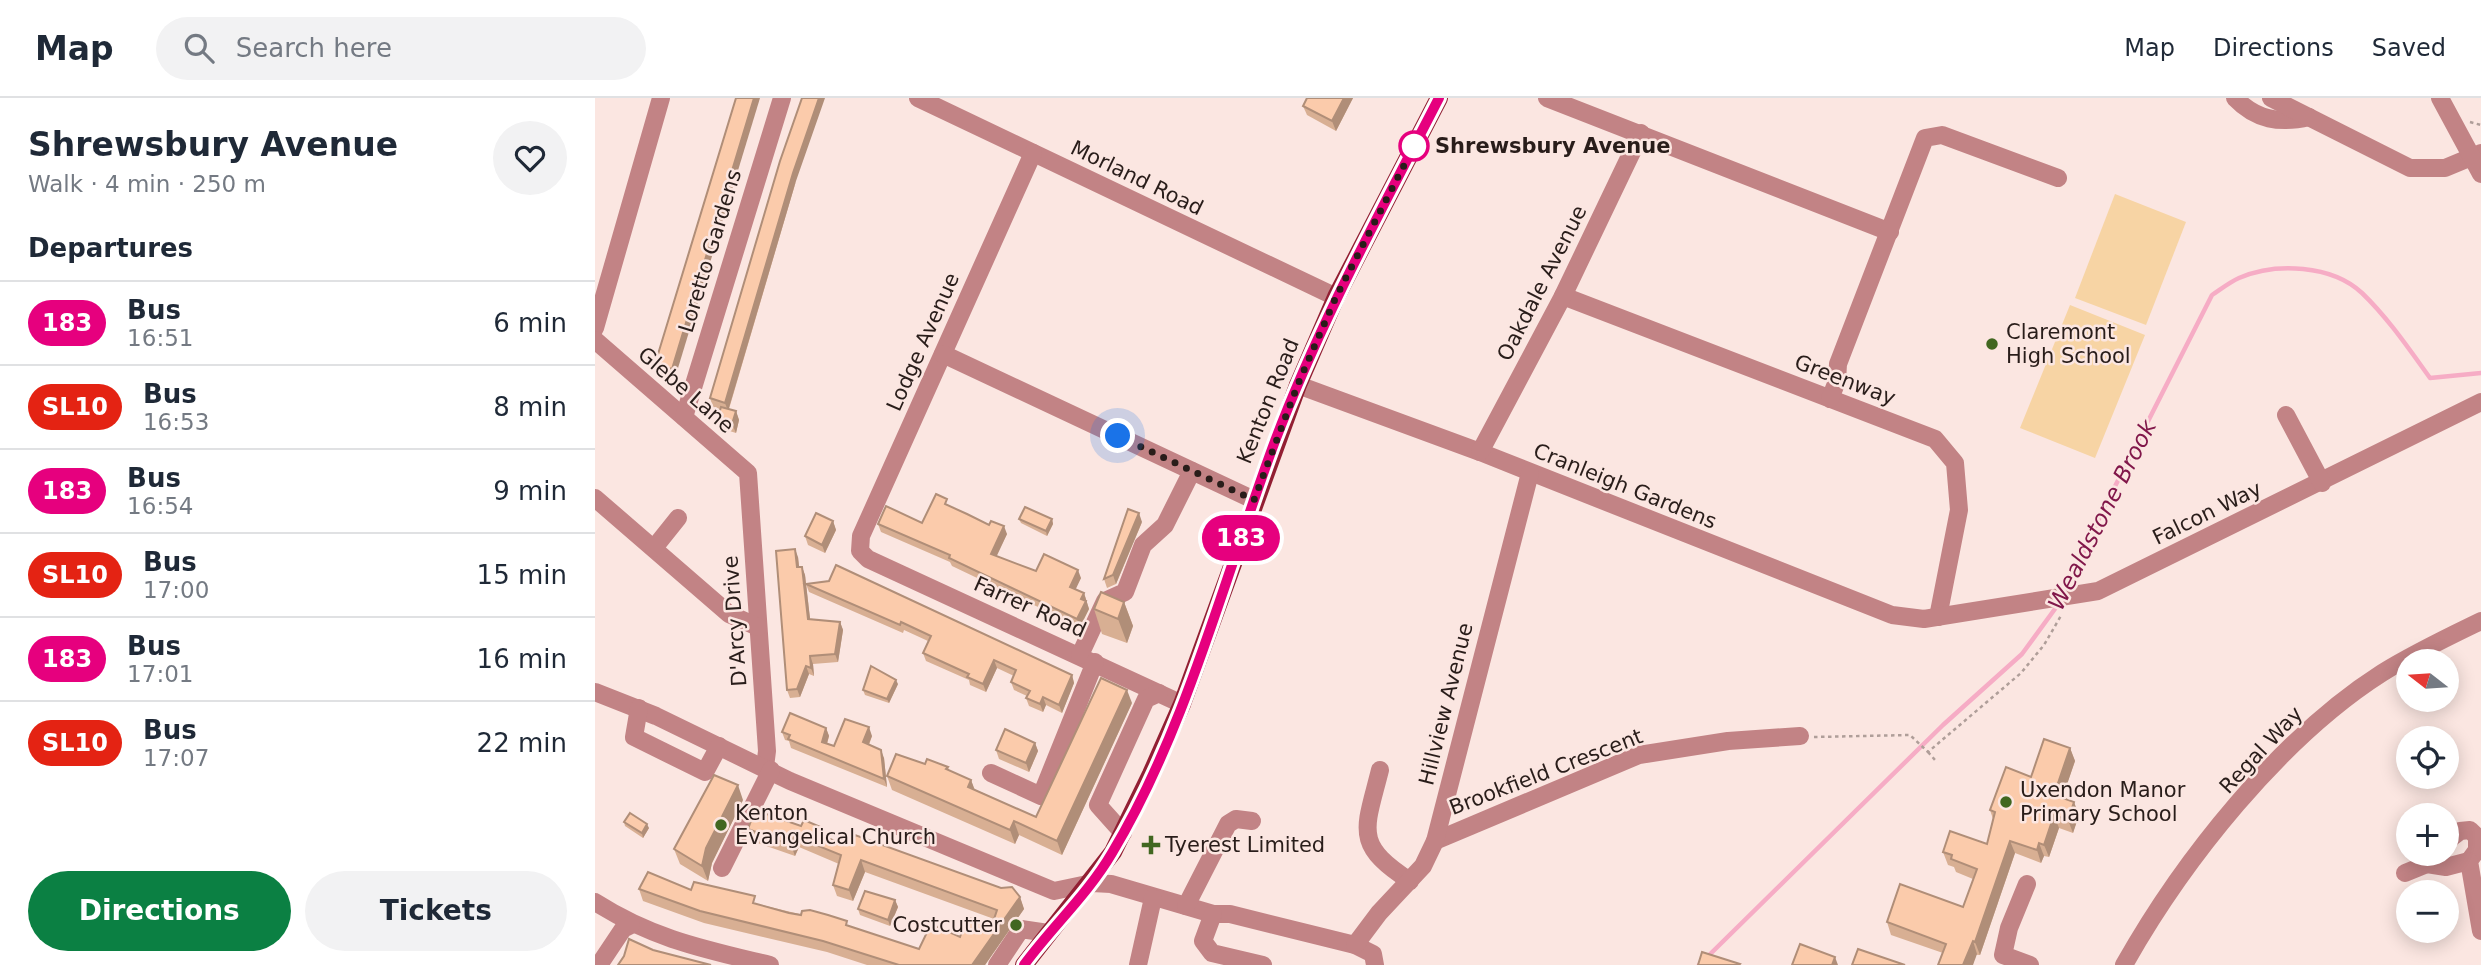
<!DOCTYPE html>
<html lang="en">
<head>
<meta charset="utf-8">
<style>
  :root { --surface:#fff; --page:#f2f2f3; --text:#1f2937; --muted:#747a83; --line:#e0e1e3; --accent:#0b8043 }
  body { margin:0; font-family:"DejaVu Sans",sans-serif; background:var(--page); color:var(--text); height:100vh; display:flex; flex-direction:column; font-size:26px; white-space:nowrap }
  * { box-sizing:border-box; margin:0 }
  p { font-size:23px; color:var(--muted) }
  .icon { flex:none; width:38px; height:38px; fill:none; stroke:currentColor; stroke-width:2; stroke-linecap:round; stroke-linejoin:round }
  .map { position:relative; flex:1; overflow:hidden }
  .drawer { display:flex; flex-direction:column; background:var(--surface); width:595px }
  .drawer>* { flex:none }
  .badge { padding:0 14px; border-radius:23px; font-size:24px; line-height:46px }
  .needle { width:46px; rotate:287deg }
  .fabs { position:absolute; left:1801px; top:551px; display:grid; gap:14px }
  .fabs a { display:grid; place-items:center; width:63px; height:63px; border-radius:50%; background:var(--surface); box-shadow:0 4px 18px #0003; font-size:35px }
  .you { position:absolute; width:35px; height:35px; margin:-18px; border:5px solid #fff; border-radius:50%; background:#1a73e8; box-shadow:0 0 0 10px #1a73e833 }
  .map>.badge { position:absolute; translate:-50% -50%; box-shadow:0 0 0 4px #fff }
  h2 { padding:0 28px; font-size:26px; line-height:63px }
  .round { display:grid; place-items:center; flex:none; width:74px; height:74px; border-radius:37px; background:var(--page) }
  .summary { display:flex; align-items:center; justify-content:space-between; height:119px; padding:0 28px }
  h1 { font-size:33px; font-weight:600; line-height:52px }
  .cta { display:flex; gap:14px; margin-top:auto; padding:14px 28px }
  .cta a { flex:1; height:80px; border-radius:42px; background:var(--accent); color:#fff; font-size:28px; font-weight:600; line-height:80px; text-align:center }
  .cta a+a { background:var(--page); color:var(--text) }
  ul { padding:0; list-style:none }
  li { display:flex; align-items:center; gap:21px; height:84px; padding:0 28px; border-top:2px solid var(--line) }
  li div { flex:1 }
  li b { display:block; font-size:26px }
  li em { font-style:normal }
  li .badge { min-width:77px; font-weight:700; text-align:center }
  header { display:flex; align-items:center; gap:42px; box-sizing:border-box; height:98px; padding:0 35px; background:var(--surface); border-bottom:2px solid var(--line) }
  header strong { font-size:33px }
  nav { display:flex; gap:38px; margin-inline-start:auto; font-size:24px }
  .search { width:490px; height:63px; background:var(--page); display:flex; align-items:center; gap:18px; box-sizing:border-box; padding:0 24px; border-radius:38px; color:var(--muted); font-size:26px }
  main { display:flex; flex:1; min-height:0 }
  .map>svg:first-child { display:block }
  .green { fill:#f7d4a4 }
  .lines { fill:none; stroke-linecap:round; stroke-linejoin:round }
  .stream { stroke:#f6acc5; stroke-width:4.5 }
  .path { stroke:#af9e99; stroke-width:2.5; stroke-dasharray:3.5 3.5; stroke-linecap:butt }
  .minor { stroke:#c28385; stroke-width:18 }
  .major { stroke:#921f33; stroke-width:18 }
  .wall { fill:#d8af93 }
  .shaded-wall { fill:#b08e78 }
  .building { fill:#fbcbab; stroke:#b08e78; stroke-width:2 }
  .line-casing { stroke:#fff; stroke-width:16 }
  .line { stroke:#e6007e; stroke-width:10 }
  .walk { stroke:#291d1a; stroke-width:7; stroke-dasharray:0 12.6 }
  .stop-dot { fill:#fff; stroke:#e6007e; stroke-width:3.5 }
  .poi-dot { fill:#416720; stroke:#fbe6e1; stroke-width:2.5 }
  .labels { text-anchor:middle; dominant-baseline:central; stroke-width:5; stroke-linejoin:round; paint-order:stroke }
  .stop-label { font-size:21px; font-weight:bold; fill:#291d1a; stroke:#fbe6e1; text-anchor:start }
  .street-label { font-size:21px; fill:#291d1a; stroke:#fbe6e1 }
  .poi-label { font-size:21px; fill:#291d1a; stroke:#fbe6e1; text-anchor:start }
  .water-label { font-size:23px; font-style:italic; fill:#81174a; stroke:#fbe6e1 }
</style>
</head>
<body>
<header>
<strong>Map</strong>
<div class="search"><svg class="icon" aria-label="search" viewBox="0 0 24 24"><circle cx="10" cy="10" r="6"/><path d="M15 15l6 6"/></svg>Search here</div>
<nav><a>Map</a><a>Directions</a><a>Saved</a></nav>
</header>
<main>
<section class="drawer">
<div class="summary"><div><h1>Shrewsbury Avenue</h1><p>Walk · 4 min · 250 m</p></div><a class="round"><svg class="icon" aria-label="heart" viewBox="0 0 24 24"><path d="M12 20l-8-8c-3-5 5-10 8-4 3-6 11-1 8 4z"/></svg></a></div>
<h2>Departures</h2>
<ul>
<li><span class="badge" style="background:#e6007e;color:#fff">183</span><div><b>Bus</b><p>16:51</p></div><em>6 min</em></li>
<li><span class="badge" style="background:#e42313;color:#fff">SL10</span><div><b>Bus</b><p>16:53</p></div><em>8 min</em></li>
<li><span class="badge" style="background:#e6007e;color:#fff">183</span><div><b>Bus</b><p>16:54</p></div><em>9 min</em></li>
<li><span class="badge" style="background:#e42313;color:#fff">SL10</span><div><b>Bus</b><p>17:00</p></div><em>15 min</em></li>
<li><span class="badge" style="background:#e6007e;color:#fff">183</span><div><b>Bus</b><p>17:01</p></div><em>16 min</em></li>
<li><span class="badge" style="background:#e42313;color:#fff">SL10</span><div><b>Bus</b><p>17:07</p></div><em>22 min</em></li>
</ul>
<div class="cta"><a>Directions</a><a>Tickets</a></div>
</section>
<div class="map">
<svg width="1886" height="867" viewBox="0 0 1886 867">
  <rect width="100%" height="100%" fill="#fbe6e1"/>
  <g class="green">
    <polygon points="1520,96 1591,124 1551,227 1480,200"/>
    <polygon points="1475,207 1550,237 1500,360 1425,330"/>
  </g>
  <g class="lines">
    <g class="stream">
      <path d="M1471 493 1508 412 1617 197C1626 191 1635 184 1644 180 1681 164 1737 167 1767 195 1793 220 1814 251 1835 280L1886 275"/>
      <polyline points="1104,867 1348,627 1427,556 1465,504"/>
    </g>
    <g class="path">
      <polyline points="1875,24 1886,27"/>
      <polyline points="1219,639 1315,637 1333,654 1426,575 1449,547 1467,516"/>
      <polyline points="1333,654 1340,662"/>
    </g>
    <g class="minor">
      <polyline points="323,0 741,199"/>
      <polyline points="952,0 1295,134"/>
      <path d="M1640 0C1661 22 1685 26 1714 19"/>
      <polyline points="1676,0 1815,70 1850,70 1886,55"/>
      <polyline points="1845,0 1886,76"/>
      <polyline points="438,55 266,438 265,453 273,461 587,606"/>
      <polyline points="968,198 1340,341 1360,365 1364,412 1343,519"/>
      <polyline points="0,230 66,0"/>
      <polyline points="0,242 153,375 172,653 170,669"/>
      <polyline points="348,256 659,402"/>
      <polyline points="703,287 885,354 1297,517 1329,521 1503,493 1886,304"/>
      <polyline points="1235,301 1242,283 1243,266 1330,40 1347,37 1463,80"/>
      <polyline points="1691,317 1727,385"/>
      <polyline points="89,319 187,0"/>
      <polyline points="885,354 968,198 1046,35"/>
      <polyline points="0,400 134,516 163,529"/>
      <polyline points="59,450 83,420"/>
      <polyline points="485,557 510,503 530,494 548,447 570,427 597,373"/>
      <polyline points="0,594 61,618 195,683 459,793 497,785 516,786 618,816 635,816 760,847 778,856 780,867"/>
      <polyline points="44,610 39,639 110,674 124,648"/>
      <path d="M785 672C770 732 758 746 815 783"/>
      <polyline points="396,675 446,698 500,564"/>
      <polyline points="528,735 503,707 551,601 564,595"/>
      <polyline points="840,743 1044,657 1133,643 1205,638"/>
      <polyline points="1852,743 1865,733 1875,732 1882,739 1882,752 1874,763 1886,833"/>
      <polyline points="1832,766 1851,769 1874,763"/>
      <polyline points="127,770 176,672"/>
      <polyline points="1810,775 1832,766 1838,756"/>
      <polyline points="1432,786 1414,830 1408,857 1435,867"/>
      <path d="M0 804C58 841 109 851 175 867"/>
      <polyline points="591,808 633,726 641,721 657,723"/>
      <polyline points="618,816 608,843 617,855 668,867"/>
      <polyline points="760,847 784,815 828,768 840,743 935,375"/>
      <polyline points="4,867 28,831 36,827"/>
      <polyline points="402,867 426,831 453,835"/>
      <polyline points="543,867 558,800"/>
      <path d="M1529 867C1588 762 1685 640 1787 575 1819 555 1853 539 1886 523"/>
    </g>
    <polyline class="major" points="429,867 518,754 556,676 587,606 703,287 741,199 844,0"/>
  </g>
  <g class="wall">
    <polygon points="141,0 80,280 63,275 60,266"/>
    <polygon points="712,0 758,0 741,33 712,17 708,8"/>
    <polygon points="201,83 134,311 141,313 144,322 141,335 125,330 122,322 125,311 118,309 115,300"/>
    <polygon points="354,408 412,436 401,458 441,473 486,480 480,491 489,495 494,511 485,529 357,468 355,464 286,434 283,426 327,425"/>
    <polygon points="424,421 457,421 458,426 452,438 426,425"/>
    <polygon points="238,423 241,432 230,455 213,447 210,438"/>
    <polygon points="547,424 521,486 512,490 509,481"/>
    <polygon points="203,459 204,469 207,469 210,477 215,521 245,524 248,532 243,564 218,566 219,578 214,576 205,599 195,600 192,592"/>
    <polygon points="211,486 477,577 479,585 467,615 451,607 448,614 434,608 431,600 432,598 419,592 416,584 419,578 402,570 391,594 375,587 374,582 331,563 328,555 333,543 309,532 308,535 214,494"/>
    <polygon points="529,504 538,528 532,545 507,536 499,511"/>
    <polygon points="303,586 294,605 270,597 268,592"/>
    <polygon points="537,605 467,757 424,737 420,746 297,692 292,678 330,666 353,669 354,672 376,682 379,691 441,719"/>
    <polygon points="231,630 234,638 232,646 239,648 277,638 274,647 289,660 292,689 196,650 194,643 190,642 187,634"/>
    <polygon points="440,645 443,653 434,674 404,661 401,652"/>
    <polygon points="1475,650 1480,663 1467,700 1484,717 1478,735 1464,730 1454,759 1449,758 1446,765 1420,755 1385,857 1348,855 1296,837 1292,824 1368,809 1378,781 1361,774 1359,769 1353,767 1348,754 1392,746 1398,721 1395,712 1436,679"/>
    <polygon points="148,702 117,765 113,783 85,766 79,751"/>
    <polygon points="29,724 54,730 48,740 30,728"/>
    <polygon points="206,728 228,730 232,740 250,747 425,799 429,811 390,867 272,867 232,854 109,825 48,803 44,791 96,792 163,806 254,828 324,851 365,839 397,827 399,821 270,774 258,803 242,798 238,787 244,766 204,749 200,758 157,743 153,731"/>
    <polygon points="300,802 303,809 295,828 265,817 263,811"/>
  </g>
  <g class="shaded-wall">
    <polygon points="159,0 165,0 80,280 77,271"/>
    <polygon points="224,0 230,0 201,83 133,313 130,305 198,75"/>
    <polygon points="749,0 758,0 741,33 737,23"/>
    <polygon points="141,313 144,322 141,335 137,326"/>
    <polygon points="544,415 547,424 521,486 518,477"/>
    <polygon points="457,421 458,426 452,438 451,433"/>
    <polygon points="238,423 241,432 230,455 227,447"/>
    <polygon points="409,428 412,436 399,464 396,456"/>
    <polygon points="200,451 203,459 205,477 202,469"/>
    <polygon points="207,469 210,477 216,529 213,521"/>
    <polygon points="483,472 486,480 478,497 475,489"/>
    <polygon points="489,495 494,511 485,529 482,521 486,501"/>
    <polygon points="529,504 538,528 532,545 523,521"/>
    <polygon points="245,524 248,532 243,564 240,556"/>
    <polygon points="215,558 218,566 219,578 216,570"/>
    <polygon points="399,562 402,570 391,594 388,586"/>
    <polygon points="211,568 214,576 205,599 202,591"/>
    <polygon points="477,577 479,585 467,615 464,607"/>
    <polygon points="301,582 303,586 294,605 292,601"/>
    <polygon points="532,592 537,605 467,757 462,743"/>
    <polygon points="448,599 451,607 448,614 445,606"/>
    <polygon points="274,629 277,638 271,653 268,644"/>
    <polygon points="231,630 234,638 230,652 227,644"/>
    <polygon points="440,645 443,653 434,674 431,665"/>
    <polygon points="1475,650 1480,663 1464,710 1459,697"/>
    <polygon points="286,652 289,660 292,689 289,681"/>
    <polygon points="376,682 381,695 373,689"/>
    <polygon points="143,687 148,702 117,765 113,783 107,768 111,750"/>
    <polygon points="1479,704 1484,717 1478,735 1473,722"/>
    <polygon points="1459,717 1464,730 1454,759 1449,747"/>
    <polygon points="419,723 424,737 420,746 415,732"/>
    <polygon points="52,726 54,730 48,740 47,735"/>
    <polygon points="228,730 232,741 225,737"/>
    <polygon points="199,738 204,749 200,758 196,747"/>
    <polygon points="1415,743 1420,755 1385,857 1380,844"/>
    <polygon points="1444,745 1449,758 1446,765 1442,752"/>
    <polygon points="266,762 270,774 258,803 254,792"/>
    <polygon points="425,799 429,811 390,867 377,867"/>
    <polygon points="300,802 303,809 295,828 293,822"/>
    <polygon points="1378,843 1382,856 1378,867 1368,867"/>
    <polygon points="1240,859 1243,867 1237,867"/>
  </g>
  <g class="building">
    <polygon points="141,0 159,0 77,271 60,266"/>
    <polygon points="207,0 224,0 198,75 130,305 115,300 185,63"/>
    <polygon points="712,0 749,0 737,23 708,8"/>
    <polygon points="126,309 141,313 137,326 122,322"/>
    <polygon points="341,396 352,401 350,406 372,416 394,427 396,423 409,428 396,456 441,473 449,456 483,472 475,489 489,495 486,501 491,503 482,521 354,460 355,457 283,426 291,408 327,425"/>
    <polygon points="430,409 457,421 451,433 424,421"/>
    <polygon points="533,411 544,415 518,477 509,481"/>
    <polygon points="221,415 238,423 227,447 210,438"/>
    <polygon points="200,451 202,469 207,469 213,521 245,524 240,556 215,558 216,570 211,568 202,591 192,592 181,453"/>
    <polygon points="241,467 477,577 464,607 448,599 445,606 431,600 435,593 416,584 421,572 399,562 388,586 372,579 374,576 328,555 336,538 306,524 305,527 211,486 234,483"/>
    <polygon points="506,494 529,504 523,521 499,511"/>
    <polygon points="276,568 301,582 292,601 268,592"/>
    <polygon points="506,580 532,592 462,743 419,723 415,732 292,678 301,656 330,666 332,661 353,669 351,671 376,682 373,689 441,719"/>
    <polygon points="195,615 231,630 227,644 239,648 250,621 274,629 268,644 286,652 289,681 193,641 195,637 187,634"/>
    <polygon points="410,631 440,645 431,665 401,652"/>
    <polygon points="1449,641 1475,650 1459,697 1479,704 1473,722 1459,717 1449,747 1444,745 1442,752 1415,743 1380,844 1378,843 1368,867 1343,867 1351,846 1292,824 1305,786 1368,809 1382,771 1356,761 1357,757 1348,754 1355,733 1392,746 1400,714 1395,712 1411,669 1436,679"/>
    <polygon points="119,677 143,687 111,750 107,768 79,751"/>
    <polygon points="160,712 206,728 209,722 228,730 225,737 250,747 254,738 259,740 260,737 406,790 417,789 425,799 377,867 304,867 228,843 105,813 44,791 53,774 96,792 99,784 160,798 158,805 194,815 206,817 207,813 215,812 233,817 252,823 251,827 324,851 336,826 365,839 372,819 397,827 402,812 266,762 254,792 238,787 246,757 199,738 196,747 153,731"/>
    <polygon points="35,715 52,726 47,735 29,724"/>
    <polygon points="270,793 300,802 293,822 263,811"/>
    <polygon points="34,841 58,852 116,867 23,867 29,858"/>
    <polygon points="1205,846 1240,859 1237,867 1197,867"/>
    <polygon points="1263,851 1310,867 1257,867"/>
    <polygon points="1107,854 1145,866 1144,867 1103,867"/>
  </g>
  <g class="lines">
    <defs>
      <path id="line" d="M429 867C457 829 493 796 517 755 591 632 630 477 680 343 725 224 786 113 844 0"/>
    </defs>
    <use href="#line" class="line-casing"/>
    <use href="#line" class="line"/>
    <polyline class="walk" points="523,338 659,402 703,286 741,199 819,48"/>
  </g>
  <circle class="stop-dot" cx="819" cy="48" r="14"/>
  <g class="poi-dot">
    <circle cx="1397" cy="246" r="7"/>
    <circle cx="1411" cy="704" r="7"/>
    <circle cx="126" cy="727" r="7"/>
    <path d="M552.5 736.5h7v7h7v7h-7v7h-7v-7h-7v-7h7z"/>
    <circle cx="421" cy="827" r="7"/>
  </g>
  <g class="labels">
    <g class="stop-label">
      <text x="840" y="48">Shrewsbury Avenue</text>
    </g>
    <g class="street-label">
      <text transform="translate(542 80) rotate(26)">Morland Road</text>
      <text transform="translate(115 153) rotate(-73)">Loretto Gardens</text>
      <text transform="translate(947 185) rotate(-63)">Oakdale Avenue</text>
      <text transform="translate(328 244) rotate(-66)">Lodge Avenue</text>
      <text transform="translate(1250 282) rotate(21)">Greenway</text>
      <text transform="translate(91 292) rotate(41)">Glebe Lane</text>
      <text transform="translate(673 303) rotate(-68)">Kenton Road</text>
      <text transform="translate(1030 388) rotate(22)">Cranleigh Gardens</text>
      <text transform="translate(1612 415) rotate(-26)">Falcon Way</text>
      <text transform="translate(435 509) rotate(24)">Farrer Road</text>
      <text transform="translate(140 523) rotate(-94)">D'Arcy Drive</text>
      <text transform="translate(851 606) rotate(-76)">Hillview Avenue</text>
      <text transform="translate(1666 652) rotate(-47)">Regal Way</text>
      <text transform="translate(951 674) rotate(-21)">Brookfield Crescent</text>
    </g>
    <g class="poi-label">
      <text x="1411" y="234">Claremont<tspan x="1411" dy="24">High School</tspan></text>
      <text x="1425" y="692">Uxendon Manor<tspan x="1425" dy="24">Primary School</tspan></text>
      <text x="140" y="715">Kenton<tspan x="140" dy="24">Evangelical Church</tspan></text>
      <text x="570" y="747">Tyerest Limited</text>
      <text x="407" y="827" text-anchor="end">Costcutter</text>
    </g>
    <g class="water-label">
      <text transform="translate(1507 417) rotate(-63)">Wealdstone Brook</text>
    </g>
  </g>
</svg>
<div class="fabs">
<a><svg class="needle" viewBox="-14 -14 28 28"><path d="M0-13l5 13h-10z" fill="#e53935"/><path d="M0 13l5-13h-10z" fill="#747a83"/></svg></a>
<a><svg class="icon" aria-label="locate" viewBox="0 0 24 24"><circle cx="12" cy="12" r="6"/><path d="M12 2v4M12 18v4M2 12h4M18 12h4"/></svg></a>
<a>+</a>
<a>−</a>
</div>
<div class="you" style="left:523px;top:338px"></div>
<b class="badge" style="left:646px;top:440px;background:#e6007e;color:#fff">183</b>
</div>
</main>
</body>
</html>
